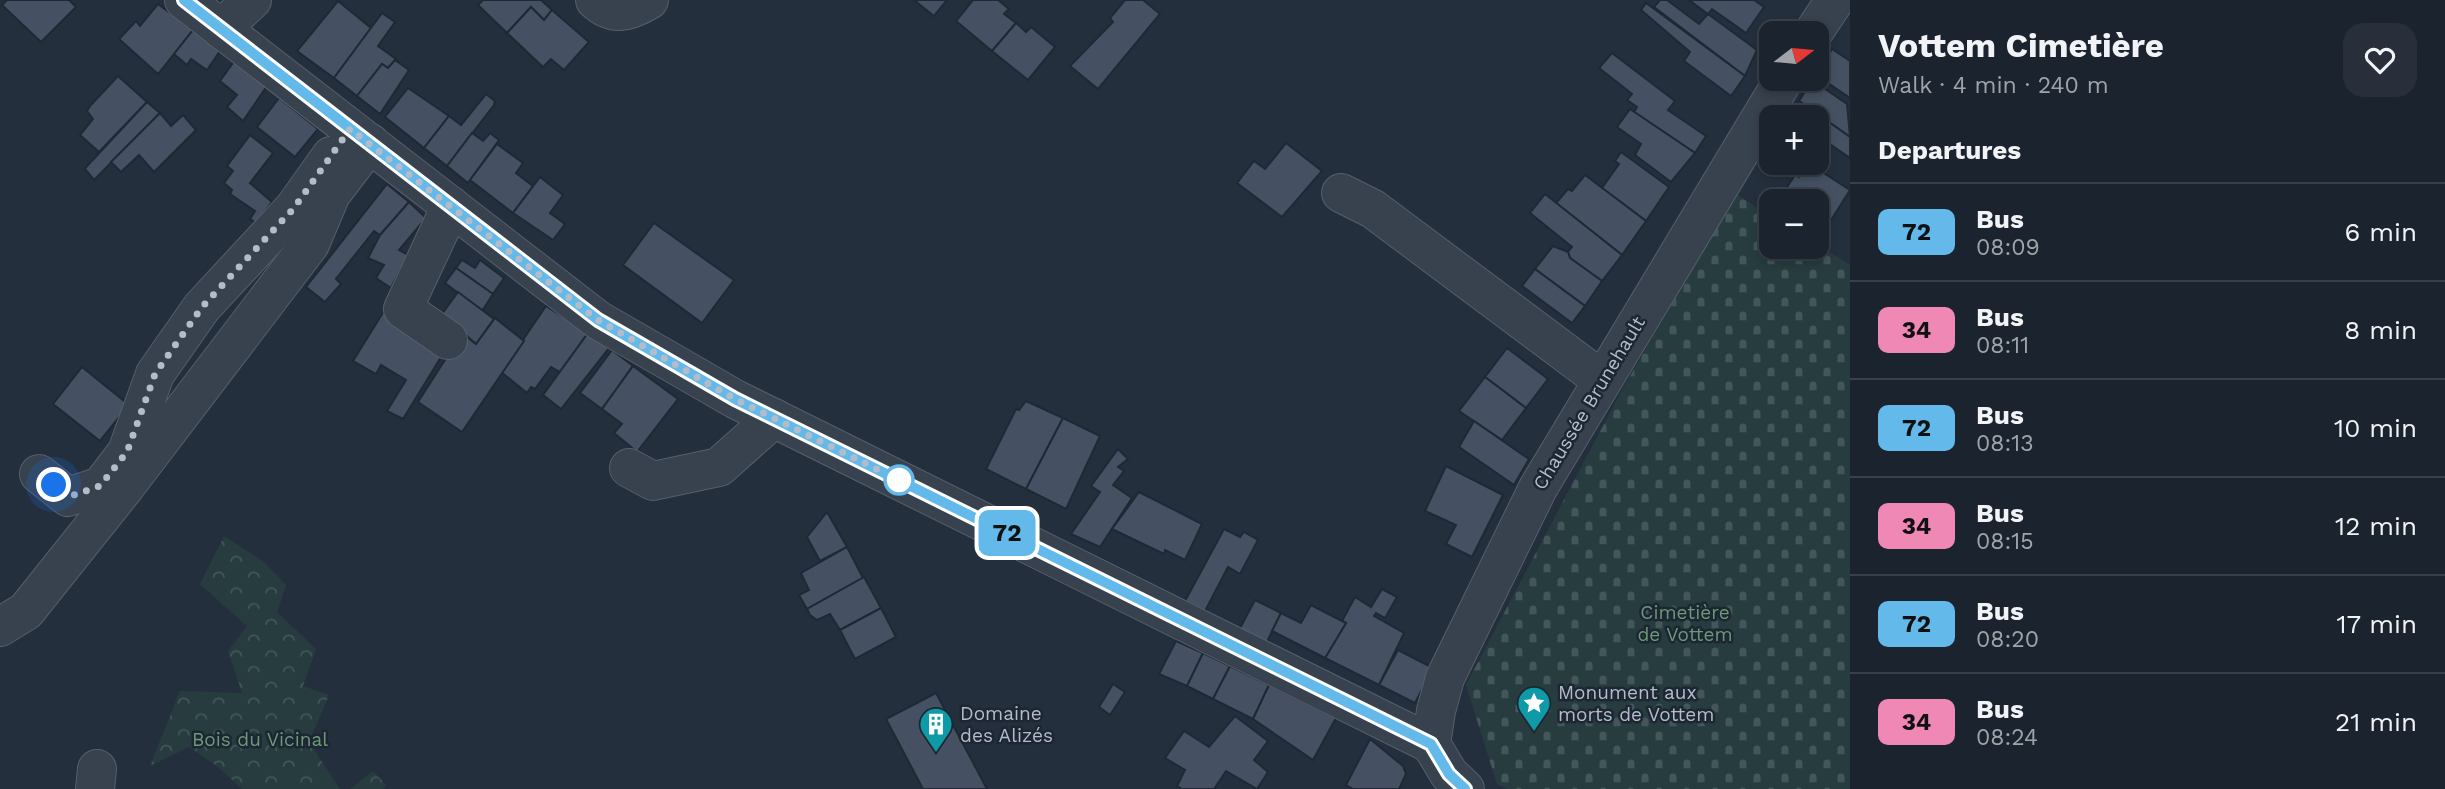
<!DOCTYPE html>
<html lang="en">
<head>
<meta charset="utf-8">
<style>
  :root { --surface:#1b232e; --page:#282f3a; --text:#f1f3f6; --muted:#a0a4aa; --line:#39404a }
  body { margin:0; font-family:"Work Sans",sans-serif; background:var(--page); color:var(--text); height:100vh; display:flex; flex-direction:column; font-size:26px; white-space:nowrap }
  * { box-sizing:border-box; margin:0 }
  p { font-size:23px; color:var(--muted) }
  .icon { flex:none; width:38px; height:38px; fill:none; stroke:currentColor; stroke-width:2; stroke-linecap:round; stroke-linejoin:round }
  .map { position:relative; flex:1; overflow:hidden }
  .drawer { display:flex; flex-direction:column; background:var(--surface); width:595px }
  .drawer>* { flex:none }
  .badge { padding:0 14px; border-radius:10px; font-size:24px; line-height:46px }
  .needle { width:46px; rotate:74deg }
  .tools { position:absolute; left:1759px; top:21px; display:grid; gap:14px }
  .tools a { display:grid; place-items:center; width:70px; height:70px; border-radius:14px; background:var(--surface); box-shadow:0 4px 10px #0003,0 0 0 2px var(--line); font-size:35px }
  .you { position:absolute; width:35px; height:35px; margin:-18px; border:5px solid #fff; border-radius:50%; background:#1a73e8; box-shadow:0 0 0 10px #1a73e833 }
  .map>.badge { position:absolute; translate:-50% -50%; box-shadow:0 0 0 4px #fff }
  h2 { padding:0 28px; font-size:26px; line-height:63px }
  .round { display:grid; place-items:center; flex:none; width:74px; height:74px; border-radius:21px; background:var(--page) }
  .overview { display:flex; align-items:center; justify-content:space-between; height:119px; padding:0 28px }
  h1 { font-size:33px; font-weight:700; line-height:52px }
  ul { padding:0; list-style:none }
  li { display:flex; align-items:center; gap:21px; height:98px; padding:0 28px; border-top:2px solid var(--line) }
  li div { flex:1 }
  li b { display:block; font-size:26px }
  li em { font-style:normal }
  li .badge { min-width:77px; font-weight:700; text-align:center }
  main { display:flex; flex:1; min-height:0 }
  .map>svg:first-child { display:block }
  .forest { fill:url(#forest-crowns) }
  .cemetery { fill:url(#cemetery-stones) }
  .building { fill:#455162; stroke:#1f2835; stroke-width:2 }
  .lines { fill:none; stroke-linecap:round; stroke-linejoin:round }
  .minor-casing { stroke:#565f6c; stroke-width:40 }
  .minor { stroke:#38414e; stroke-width:38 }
  .line-casing { stroke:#fff; stroke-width:16 }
  .line { stroke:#63b9e9; stroke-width:10 }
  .walk { stroke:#b4bcc9; stroke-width:7; stroke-dasharray:0 12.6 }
  .stop-dot { fill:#fff; stroke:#63b9e9; stroke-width:3.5 }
  .labels { text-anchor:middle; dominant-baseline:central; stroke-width:5; stroke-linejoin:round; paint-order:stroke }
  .street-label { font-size:19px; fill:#b4bcc9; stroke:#1d2633 }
  .park-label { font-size:19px; fill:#6b9a76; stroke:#1d2633 }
  .poi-label { font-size:19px; fill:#b4bcc9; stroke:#1d2633; text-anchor:start }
</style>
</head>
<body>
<main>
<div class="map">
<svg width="1850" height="789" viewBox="0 0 1850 789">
  <defs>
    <pattern id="forest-crowns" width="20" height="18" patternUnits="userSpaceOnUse" patternTransform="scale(1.75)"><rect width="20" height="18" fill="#263c3f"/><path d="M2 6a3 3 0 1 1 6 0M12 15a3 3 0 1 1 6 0" fill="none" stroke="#435659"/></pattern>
    <pattern id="cemetery-stones" width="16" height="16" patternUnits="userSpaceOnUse" patternTransform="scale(1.75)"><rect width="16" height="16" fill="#263c3f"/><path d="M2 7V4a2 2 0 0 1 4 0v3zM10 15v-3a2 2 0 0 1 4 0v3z" fill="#435659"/></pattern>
  </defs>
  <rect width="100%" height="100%" fill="#242f3e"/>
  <g class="forest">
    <polygon points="224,536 264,562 286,585 277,612 316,649 303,686 329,695 309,742 340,789 242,789 218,767 189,747 150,766 180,691 242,693 228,651 247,626 200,584"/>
    <polygon points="373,771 386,785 383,789 350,789"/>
  </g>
  <polygon class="cemetery" points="1736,194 1771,216 1771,247 1816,247 1817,244 1850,265 1850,789 1507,789 1497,784 1466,685 1622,390"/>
  <g class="building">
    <polygon points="7,0 69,0 76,7 41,42 2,5"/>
    <polygon points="483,0 541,0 552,10 544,20 531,7 507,33 478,5"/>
    <polygon points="914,0 947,0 934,16"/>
    <polygon points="973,0 998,0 1009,9 1004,14 1016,23 992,51 956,21"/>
    <polygon points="1125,0 1143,0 1160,14 1098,89 1070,66 1113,22 1110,18"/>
    <polygon points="1660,0 1667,0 1699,24 1708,14 1757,50 1745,76 1654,7"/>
    <polygon points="1689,0 1754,0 1764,7 1746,33 1712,9 1708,14"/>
    <polygon points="338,1 371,28 334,78 297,51"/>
    <polygon points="1646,3 1745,76 1731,96 1684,61 1690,52 1641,10"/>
    <polygon points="158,4 193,30 158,74 119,39 136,21 140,26"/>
    <polygon points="531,7 544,20 552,10 589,42 564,70 551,59 543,67 507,33"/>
    <polygon points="382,13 395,22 378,46 396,59 388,68 382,64 357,96 334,78"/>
    <polygon points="1016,23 1026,32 1031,27 1055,47 1028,80 992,51"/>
    <polygon points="193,30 220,51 207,70 191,59 187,65 174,54"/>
    <polygon points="1832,49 1850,61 1850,98 1816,75"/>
    <polygon points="1612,53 1675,101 1668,110 1706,136 1695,153 1634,112 1637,107 1627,100 1632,94 1599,68"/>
    <polygon points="235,60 269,83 243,121 227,107 237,95 220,81"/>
    <polygon points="395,60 409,70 380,114 357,96 382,64 388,68"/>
    <polygon points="118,76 147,102 99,152 80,135 93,119 87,111 90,106"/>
    <polygon points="1812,80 1847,104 1850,137 1799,101"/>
    <polygon points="408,88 449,116 424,148 385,117"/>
    <polygon points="486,94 495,101 494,105 447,166 424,148 449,116 461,125"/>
    <polygon points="279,98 318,129 295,157 257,127"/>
    <polygon points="1799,101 1850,137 1850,158 1828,143 1823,151 1816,147 1816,117 1789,117"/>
    <polygon points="147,102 160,113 94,180 85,169 88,165"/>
    <polygon points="1630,109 1695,153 1671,182 1635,155 1641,144 1617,127"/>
    <polygon points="160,113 171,126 183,115 196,130 154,172 139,155 121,172 111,162"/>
    <polygon points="472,133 483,141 490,133 499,140 468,183 447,166"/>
    <polygon points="250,135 273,153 250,183 272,202 256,223 250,219 255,211 230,194 232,190 224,183 233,171 227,166"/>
    <polygon points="1286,143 1322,171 1282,217 1237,183 1254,161 1265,169"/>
    <polygon points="497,144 523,163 516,173 533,186 513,213 470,180"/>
    <polygon points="1621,152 1669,187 1646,221 1602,188 1619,164 1615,161"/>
    <polygon points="1808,163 1850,190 1823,233 1816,229 1816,201 1778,201 1795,175 1799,177"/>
    <polygon points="1585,175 1646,221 1622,255 1556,203 1568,189 1572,191"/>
    <polygon points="540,177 563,195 550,213 565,224 553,240 513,213"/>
    <polygon points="387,184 409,202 380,235 374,231 336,279 341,284 325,302 306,287"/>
    <polygon points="1545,194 1622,255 1602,281 1570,258 1568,252 1572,247 1530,213"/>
    <polygon points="409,202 426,218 399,250 408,255 391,288 376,278 384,265 368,258 380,235"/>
    <polygon points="654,223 734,280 702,323 623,265"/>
    <polygon points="1553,246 1568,252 1570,258 1602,281 1585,306 1535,269"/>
    <polygon points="462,260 475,268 480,260 504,278 493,294 456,268"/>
    <polygon points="456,268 493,294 482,311 445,283"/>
    <polygon points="1535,269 1585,306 1572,323 1522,286"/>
    <polygon points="458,292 494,319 476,344 442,314"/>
    <polygon points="546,306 588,333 560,372 551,367 535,389 531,387 527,393 501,372"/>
    <polygon points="384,311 449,344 403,419 387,411 406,380 381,365 376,374 353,361"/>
    <polygon points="495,318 524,341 462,432 418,402 457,341 459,331 476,344"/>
    <polygon points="588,333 609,348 561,409 543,395"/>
    <polygon points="1507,348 1548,379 1526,408 1485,377"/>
    <polygon points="612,350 633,366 602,409 580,393"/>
    <polygon points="633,366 678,399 637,452 614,433 622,424 602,409"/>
    <polygon points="82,367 129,405 100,441 53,404"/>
    <polygon points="1485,377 1526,408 1502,440 1459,411"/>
    <polygon points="1026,401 1063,418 1026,489 986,469 1016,409 1019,410"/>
    <polygon points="1063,418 1100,436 1066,509 1026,489"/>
    <polygon points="1474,421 1529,459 1514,485 1459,447"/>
    <polygon points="1118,449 1128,459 1118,467 1124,471 1113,485 1132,498 1100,547 1071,534 1100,492 1091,486"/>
    <polygon points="1446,466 1503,495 1472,557 1446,544 1456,525 1425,511"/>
    <polygon points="1139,492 1202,524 1185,560 1165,550 1164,554 1112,529"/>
    <polygon points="827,512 847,547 820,561 807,537"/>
    <polygon points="1224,529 1240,537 1244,532 1258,540 1240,574 1228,567 1205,611 1185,601"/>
    <polygon points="847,547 863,578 807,609 799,595 809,590 801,573"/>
    <polygon points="864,577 881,608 840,630 830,614 817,620 810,615 807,609"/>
    <polygon points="1382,589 1397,597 1385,618 1376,613 1374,616 1404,633 1379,685 1325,658 1346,623 1342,621 1355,597 1371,607"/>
    <polygon points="1255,600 1281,613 1267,642 1239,630"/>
    <polygon points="1311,605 1346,623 1325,658 1272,631 1281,613 1301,623"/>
    <polygon points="881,608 896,637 855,659 840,630"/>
    <polygon points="1176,641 1203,653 1187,686 1159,674"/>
    <polygon points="1398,650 1433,668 1415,703 1379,685"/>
    <polygon points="1203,653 1230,666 1213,699 1187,686"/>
    <polygon points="1230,666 1269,685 1253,719 1213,699"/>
    <polygon points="1113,684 1125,692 1110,715 1099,707"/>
    <polygon points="1269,685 1336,718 1313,760 1253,719"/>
    <polygon points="936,693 987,789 923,789 886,719"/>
    <polygon points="1235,716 1268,741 1254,760 1268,772 1257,789 1226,771 1214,789 1182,789 1177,786 1185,770 1165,758 1184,731 1209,747"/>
    <polygon points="1370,739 1403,766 1406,774 1399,789 1353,789 1346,785"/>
  </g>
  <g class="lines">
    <defs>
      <g id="minor">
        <polyline points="184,0 598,320 735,399 1431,744 1449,774 1465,789"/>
        <path d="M595 0C613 17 629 12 649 0"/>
        <polyline points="221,29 252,0"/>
        <polyline points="1813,33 1835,0"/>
        <polyline points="1341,193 1373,209 1602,380"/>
        <polyline points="448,340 403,309 451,206"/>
        <polyline points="629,468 653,481 719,467 774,418"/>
        <polyline points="39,474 68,497 101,486 127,452 155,374 202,307 294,208 331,156"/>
        <polyline points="0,627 26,611 125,487 310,244 331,194 370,143"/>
        <polyline points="1431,744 1436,711 1445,678 1538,488 1784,79"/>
        <polyline points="95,789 97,769"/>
      </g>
    </defs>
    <use href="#minor" class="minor-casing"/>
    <use href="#minor" class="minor"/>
  </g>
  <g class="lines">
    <defs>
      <polyline id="line" points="184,0 598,320 735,399 1431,744 1449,774 1465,789"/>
    </defs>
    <use href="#line" class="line-casing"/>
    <use href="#line" class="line"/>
    <polyline class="walk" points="54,485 68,497 100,486 127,452 155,374 202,307 294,208 350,129 598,320 735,399 899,480"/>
  </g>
  <defs>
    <symbol id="sight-pin" viewBox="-11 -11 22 30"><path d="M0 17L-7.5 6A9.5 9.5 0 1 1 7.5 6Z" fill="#0f9aa8" stroke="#1d2633"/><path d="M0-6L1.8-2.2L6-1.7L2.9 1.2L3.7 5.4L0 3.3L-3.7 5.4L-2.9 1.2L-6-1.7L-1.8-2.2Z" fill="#fff"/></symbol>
    <symbol id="building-pin" viewBox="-11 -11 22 30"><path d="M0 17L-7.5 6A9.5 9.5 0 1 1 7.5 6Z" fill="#0f9aa8" stroke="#1d2633"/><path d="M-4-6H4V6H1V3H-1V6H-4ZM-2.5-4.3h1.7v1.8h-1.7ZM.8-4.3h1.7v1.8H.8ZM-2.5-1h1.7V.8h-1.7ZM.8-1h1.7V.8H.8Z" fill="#fff"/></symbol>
  </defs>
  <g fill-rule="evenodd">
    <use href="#sight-pin" x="1515" y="684" width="38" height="52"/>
    <use href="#building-pin" x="917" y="705" width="38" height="52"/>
  </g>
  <circle class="stop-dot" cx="899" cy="480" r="14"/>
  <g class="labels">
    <g class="street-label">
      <text transform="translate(1589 403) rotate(-59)">Chaussée Brunehault</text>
    </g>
    <g class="park-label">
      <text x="1685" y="612">Cimetière<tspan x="1685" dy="22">de Vottem</tspan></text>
      <text x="260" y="739">Bois du Vicinal</text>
    </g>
    <g class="poi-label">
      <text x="1558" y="692">Monument aux<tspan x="1558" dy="22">morts de Vottem</tspan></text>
      <text x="960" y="713">Domaine<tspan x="960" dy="22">des Alizés</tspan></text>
    </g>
  </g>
</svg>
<div class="tools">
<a><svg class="needle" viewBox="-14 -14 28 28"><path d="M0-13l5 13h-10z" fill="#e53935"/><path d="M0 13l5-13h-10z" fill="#a0a4aa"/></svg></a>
<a>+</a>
<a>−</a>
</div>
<div class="you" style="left:54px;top:485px"></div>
<b class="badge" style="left:1007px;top:533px;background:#63b9e9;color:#111">72</b>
</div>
<section class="drawer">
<div class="overview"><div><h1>Vottem Cimetière</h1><p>Walk · 4 min · 240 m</p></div><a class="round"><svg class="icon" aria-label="heart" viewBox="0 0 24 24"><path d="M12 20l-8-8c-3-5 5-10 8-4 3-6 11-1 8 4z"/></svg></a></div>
<h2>Departures</h2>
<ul>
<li><span class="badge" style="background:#63b9e9;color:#111">72</span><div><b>Bus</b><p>08:09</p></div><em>6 min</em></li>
<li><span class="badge" style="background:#f088b6;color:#111">34</span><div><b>Bus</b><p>08:11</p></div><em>8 min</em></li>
<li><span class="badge" style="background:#63b9e9;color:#111">72</span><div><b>Bus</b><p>08:13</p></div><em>10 min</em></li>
<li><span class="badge" style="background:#f088b6;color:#111">34</span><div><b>Bus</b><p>08:15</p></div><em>12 min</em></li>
<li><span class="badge" style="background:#63b9e9;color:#111">72</span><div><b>Bus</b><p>08:20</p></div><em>17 min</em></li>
<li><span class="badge" style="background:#f088b6;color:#111">34</span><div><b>Bus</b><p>08:24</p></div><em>21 min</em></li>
</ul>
</section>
</main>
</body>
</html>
